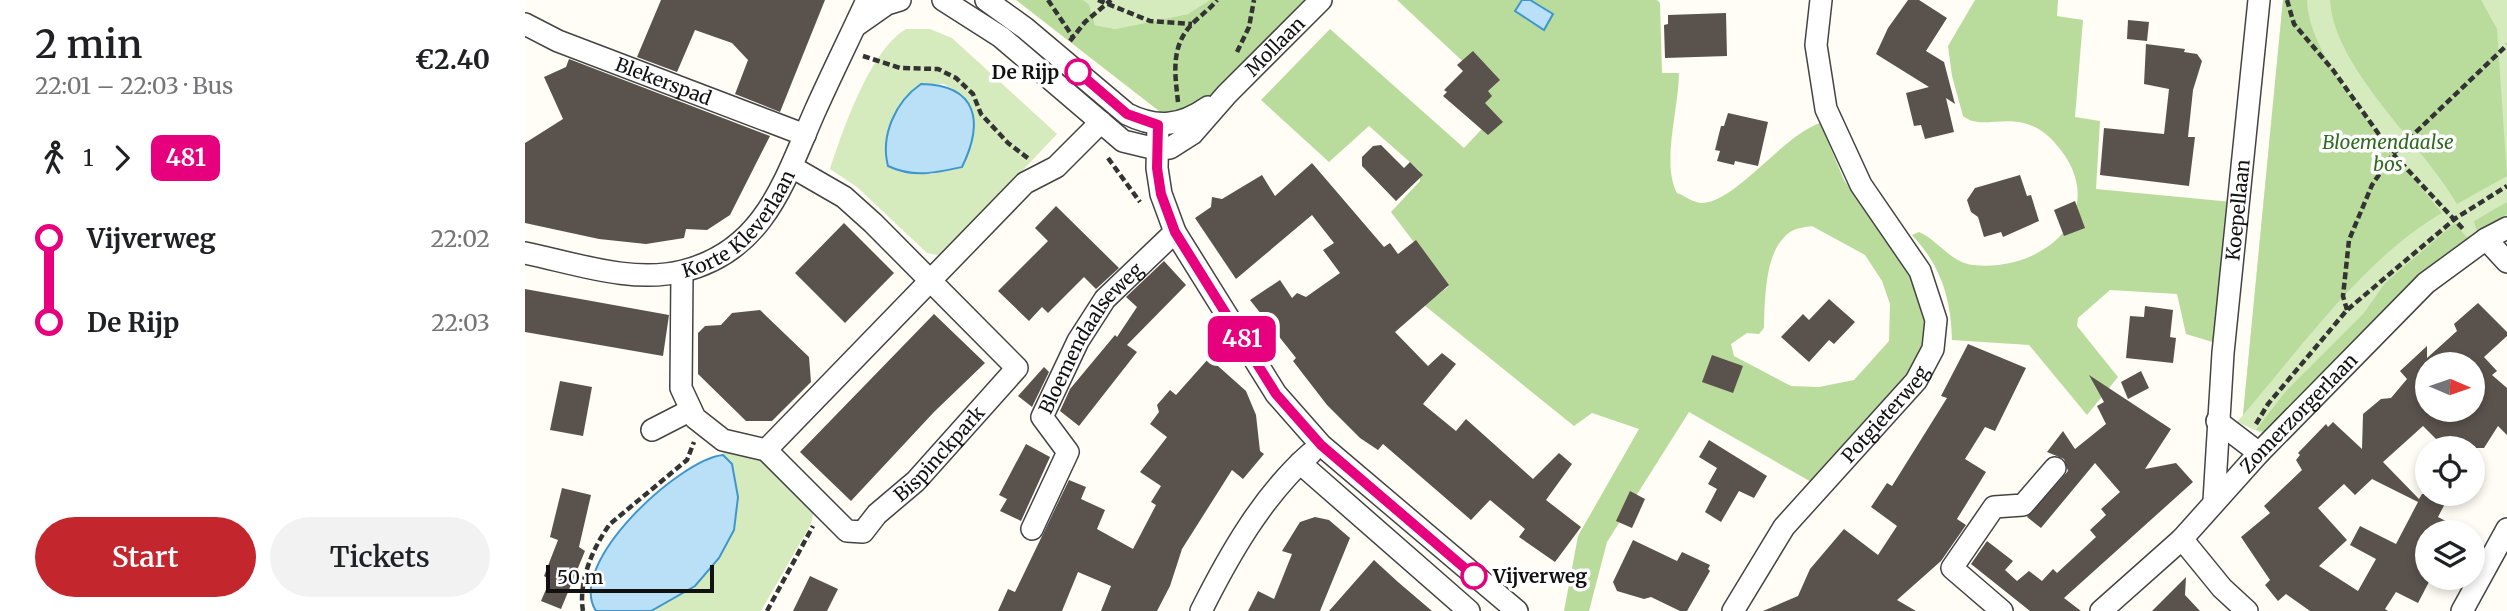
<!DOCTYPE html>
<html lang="en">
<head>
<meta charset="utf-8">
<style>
  :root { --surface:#fff; --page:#f2f2f2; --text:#202124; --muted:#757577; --accent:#c4262e }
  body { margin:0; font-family:Merriweather,serif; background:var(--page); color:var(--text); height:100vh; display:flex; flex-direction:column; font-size:26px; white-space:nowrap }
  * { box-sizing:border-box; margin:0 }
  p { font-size:23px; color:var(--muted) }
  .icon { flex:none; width:38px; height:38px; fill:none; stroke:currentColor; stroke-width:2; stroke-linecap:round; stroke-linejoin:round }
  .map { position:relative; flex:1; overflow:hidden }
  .side { display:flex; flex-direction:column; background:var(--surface); width:525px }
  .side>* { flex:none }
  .badge { padding:0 14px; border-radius:10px; font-size:24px; line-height:46px }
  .needle { width:46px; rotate:92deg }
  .tools { position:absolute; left:1890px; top:352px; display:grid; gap:14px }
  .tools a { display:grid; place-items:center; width:70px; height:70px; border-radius:50%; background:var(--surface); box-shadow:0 4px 10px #0003; font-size:35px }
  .scale { position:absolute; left:21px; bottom:18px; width:168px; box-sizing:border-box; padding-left:7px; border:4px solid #111; border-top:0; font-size:19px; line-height:24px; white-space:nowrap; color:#111; -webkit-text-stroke:5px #fff; paint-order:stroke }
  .map>.badge { position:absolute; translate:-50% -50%; box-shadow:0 0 0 4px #fff }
  .legs { display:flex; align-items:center; gap:10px; height:77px; padding:0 35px; font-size:23px }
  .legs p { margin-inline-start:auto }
  .head { display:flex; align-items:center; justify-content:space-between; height:119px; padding:0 35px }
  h1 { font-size:38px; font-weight:600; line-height:52px }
  .action { display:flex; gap:14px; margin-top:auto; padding:14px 35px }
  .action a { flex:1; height:80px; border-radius:42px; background:var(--accent); color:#fff; font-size:28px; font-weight:600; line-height:80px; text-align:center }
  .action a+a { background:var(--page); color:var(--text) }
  ul { padding:0 35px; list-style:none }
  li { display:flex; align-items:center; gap:24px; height:84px; font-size:26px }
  li i { display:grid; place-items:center; width:10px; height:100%; margin:0 9px; background:currentColor }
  li i::after { content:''; width:18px; height:18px; margin:-9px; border:5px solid; border-radius:50%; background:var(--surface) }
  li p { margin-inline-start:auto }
  li:first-child i { background:linear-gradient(#0000 50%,currentColor 0) }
  li:last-child i { background:linear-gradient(currentColor 50%,#0000 0) }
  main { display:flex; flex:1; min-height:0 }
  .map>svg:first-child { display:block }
  .green { fill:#d5ebbd; fill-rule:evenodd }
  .forest { fill:#b9dc9c; fill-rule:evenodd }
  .water { fill:#b9e0f7; stroke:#3f96cf; stroke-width:2 }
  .building { fill:#5a524d; fill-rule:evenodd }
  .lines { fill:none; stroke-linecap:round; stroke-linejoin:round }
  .minor-casing { stroke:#444; stroke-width:24 }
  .path { stroke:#333; stroke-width:4.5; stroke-dasharray:7 3.5; stroke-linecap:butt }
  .minor { stroke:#fff; stroke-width:21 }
  .line-1-casing { stroke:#fff; stroke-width:16 }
  .line-1 { stroke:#e6007e; stroke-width:10 }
  .stop-1-dot { fill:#fff; stroke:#e6007e; stroke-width:3.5 }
  .labels { text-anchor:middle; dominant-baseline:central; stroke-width:7; stroke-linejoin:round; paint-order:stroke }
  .street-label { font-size:19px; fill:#111; stroke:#fff }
  .stop-label { font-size:19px; font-weight:bold; fill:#111; stroke:#fff; text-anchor:end }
  .park-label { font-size:19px; font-style:italic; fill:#2f6b1f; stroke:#fff }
</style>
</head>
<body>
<main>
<section class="side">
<div class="head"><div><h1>2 min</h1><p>22:01 – 22:03 · Bus</p></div><b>€2.40</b></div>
<div class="legs"><svg class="icon" aria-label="walk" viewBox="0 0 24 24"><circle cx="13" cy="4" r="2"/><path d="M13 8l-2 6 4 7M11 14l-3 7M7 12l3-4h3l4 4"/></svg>1<svg class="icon" aria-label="forward" viewBox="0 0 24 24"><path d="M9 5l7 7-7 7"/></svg><b class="badge" style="background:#e6007e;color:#fff">481</b></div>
<ul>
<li><i style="color:#e6007e"></i><b>Vijverweg</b><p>22:02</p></li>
<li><i style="color:#e6007e"></i><b>De Rijp</b><p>22:03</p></li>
</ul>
<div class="action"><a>Start</a><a>Tickets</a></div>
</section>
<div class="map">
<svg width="1982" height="611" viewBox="0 0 1982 611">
  <rect width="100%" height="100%" fill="#fffdf5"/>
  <g class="green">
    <polygon points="558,0 780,0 663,14 590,29 570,25 564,4"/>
    <polygon points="1758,0 1982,0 1982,218 1739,434 1712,422 1718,415"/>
    <path d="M381 29H405L427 38 532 134 417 256 402 253 332 187 305 169C318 130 345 50 381 29ZM396 84H419L440 97 408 174 379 173 363 166C355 135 371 101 396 84Z"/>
    <polygon points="201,444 239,451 289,511 286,524 236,611 126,611 170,586 207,464 198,455"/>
  </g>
  <g class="forest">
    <polygon points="491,0 558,0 564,4 570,25 590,29 663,14 685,0 788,0 689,104 643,118"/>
    <path d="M872 0H1132L1135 3 1137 73H1154C1154 108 1136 163 1152 193 1160 196 1169 203 1177 203 1212 201 1256 137 1295 123L1319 180 1390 283 1399 305 1402 327 1389 371 1288 483 1164 412 1082 542 1064 611H1039L1053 536 1114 429 1067 413 1049 426 899 305 923 287 866 212 895 181V171L844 126 804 162 736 100 805 29 939 148 967 118 948 100 962 84ZM1287 226 1340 255 1357 281 1365 304 1364 341 1329 380 1294 387 1266 386 1209 356 1206 344 1222 333 1234 334 1239 328C1240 300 1239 250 1265 232 1271 228 1281 227 1287 226Z"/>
    <path d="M1450 0H1533L1532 16 1558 20 1550 117 1575 121 1571 189 1707 202 1694 344 1661 334 1652 294 1585 290 1553 318 1552 326 1593 377 1562 415 1504 345 1427 340C1426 298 1416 266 1387 235L1394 232C1414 241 1425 262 1448 265 1520 273 1590 210 1530 143 1494 103 1459 134 1438 116L1427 76 1423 46Z"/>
    <path d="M1758 0H1782C1783 62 1877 163 1917 213 1838 259 1777 347 1718 415Z"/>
    <path d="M1805 0H1956L1972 29 1982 176 1932 204C1897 143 1809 69 1805 0Z"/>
    <polygon points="1982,202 1982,214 1952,232 1949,221"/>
    <polygon points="1930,223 1944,240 1743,432 1731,430 1760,392 1839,313 1860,283"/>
  </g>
  <g class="water">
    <polygon points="997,0 1005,0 1028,14 1019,30 990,11"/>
    <path d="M396 84C453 85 459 122 437 167 410 173 388 178 363 166 355 135 371 101 396 84Z"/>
    <path d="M198 455 207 464 213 497 209 530 194 558 170 586 126 611H71C40 564 155 459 198 455Z"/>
  </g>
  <g class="building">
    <polygon points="136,0 300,0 255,112 210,94 223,60 207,43 170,30 152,72 112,57"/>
    <polygon points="1383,0 1394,0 1422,18 1401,51 1419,62 1430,104 1421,98 1429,132 1400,139 1396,125 1389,126 1381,93 1404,87 1351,54 1363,28"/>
    <polygon points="1201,13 1202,56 1140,58 1139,25 1143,24 1143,15"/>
    <polygon points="1603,20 1624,22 1622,41 1602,39"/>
    <polygon points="1621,44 1660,49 1659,52 1672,54 1677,61 1668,90 1663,137 1670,137 1664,186 1575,175 1579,128 1639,134 1644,89 1619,84"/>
    <polygon points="948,51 975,80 963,91 967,96 960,103 978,122 963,135 918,96 922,92 919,90 938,71 932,65"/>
    <polygon points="44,59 245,136 205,215 182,230 161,229 159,238 121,244 74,239 0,223 0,143 38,119 19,77 41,67"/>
    <polygon points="1203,113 1243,122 1233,166 1210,161 1209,165 1192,161 1195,151 1190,150 1196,126 1199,126"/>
    <polygon points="856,145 879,168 885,162 898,175 871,201 837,166 837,157 848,146"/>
    <polygon points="787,163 859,247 865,243 873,254 891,240 924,285 870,332 903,366 917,353 931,364 898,404 931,431 941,419 1008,479 1034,453 1047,464 1021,500 1056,527 1030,562 994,537 1000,529 965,500 946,520 858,444 853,450 835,438 802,405 768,361 771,358 725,300 755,280 767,298 772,293 781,297 815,273 798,250 809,243 787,215 711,279 670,218 686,207 687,197 697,199 737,175 750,196"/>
    <polygon points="1495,175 1502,196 1506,195 1514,221 1478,237 1476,232 1459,237 1453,217 1446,212 1442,200 1450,188"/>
    <polygon points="1550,201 1560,228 1539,236 1529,210"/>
    <polygon points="531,206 594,268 571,289 559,277 523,313 517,307 504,321 473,291 523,241 510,228"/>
    <polygon points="319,223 369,273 320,323 270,273"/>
    <polygon points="639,261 661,285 602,345 612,352 554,426 535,411 545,389 590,335 592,337 612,307 601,297"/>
    <polygon points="0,289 144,315 138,356 0,332"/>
    <polygon points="1304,299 1330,322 1309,344 1304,340 1284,362 1256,337 1278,314 1284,320"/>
    <path d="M1953 303 1982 332V336L1959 357 1972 371 1967 375 1982 388V435L1973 426 1959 448H1920L1898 426 1858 462 1894 499 1897 494H1925L1913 517 1942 532H1902V578H1906L1893 603 1871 592 1860 609 1863 611H1785L1761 594 1753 601 1740 585 1745 580 1716 537 1745 513 1739 506 1777 470 1771 460 1775 455 1773 453 1801 424 1803 427 1808 422 1837 449 1838 414 1856 399 1866 398 1882 379 1875 371 1902 346V358L1932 331 1929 324ZM1902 364H1948V410H1933L1923 422 1914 412 1917 410H1902ZM1847 479 1893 502 1871 544 1835 526 1825 545 1851 559 1833 591 1794 566 1822 540 1793 508 1819 484 1830 495Z"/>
    <polygon points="1620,306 1648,310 1645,337 1651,338 1648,363 1601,358 1605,316 1619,317"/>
    <polygon points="235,310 284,357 286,382 247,421 221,421 173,374 173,333 180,326 196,325 207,313"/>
    <polygon points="409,314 460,363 409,412 326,501 275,452"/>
    <polygon points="1443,344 1501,368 1470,431 1460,427 1440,459 1461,472 1432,519 1441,525 1416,561 1372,600 1391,611 1238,611 1273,596 1285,569 1319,529 1353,555 1372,526 1346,507 1362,483 1367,486 1422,398 1416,396"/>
    <polygon points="1187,355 1218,366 1208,393 1177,382"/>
    <polygon points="684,358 721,391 731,415 735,451 739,454 718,479 707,470 657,549 645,586 632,611 576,611 586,586 553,572 537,611 473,611 483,589 490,592 544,480 561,487 556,499 580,510 572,529 608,549 631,505 626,502 636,486 615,472 642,437 625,424 634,412 632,405 645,390 651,395"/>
    <polygon points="519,367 524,372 507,407 493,396"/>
    <polygon points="1616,371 1624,388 1603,399 1596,382"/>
    <polygon points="1564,375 1646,429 1620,469 1651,463 1668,482 1539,598 1556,611 1505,611 1446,564 1462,541 1488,561 1480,570 1492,581 1504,571 1517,581 1528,569 1532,573 1571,537 1565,530 1581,515 1576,509 1595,492 1570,463 1516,528 1502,517 1543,471 1539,459 1522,452 1538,431 1550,449 1581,424 1572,406 1579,402"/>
    <polygon points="35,381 67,387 58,436 25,430"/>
    <polygon points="1184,440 1242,476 1229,498 1214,491 1196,522 1180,512 1192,489 1183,484 1192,468 1174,457"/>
    <polygon points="501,444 525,457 496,521 475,511 482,499 474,495"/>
    <polygon points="37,488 66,495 54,547 60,551 36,609 16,601 25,580 19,576 33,540 25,537"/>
    <polygon points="1105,491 1120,499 1107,528 1091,521"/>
    <polygon points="790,517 804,520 825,538 795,611 723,611 733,591 749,599 767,554 757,551 775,522"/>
    <polygon points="1108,540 1152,561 1157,552 1185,565 1183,569 1185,571 1162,611 1155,611 1126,597 1119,599 1092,591 1088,582"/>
    <polygon points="849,560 873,582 907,611 804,611"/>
    <polygon points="285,576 313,589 302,611 268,611"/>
    <polygon points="1661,577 1660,595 1675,611 1627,611"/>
  </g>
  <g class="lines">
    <defs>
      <g id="minor">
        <path id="s1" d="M418 0 476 37 598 141 631 149 645 148 667 134 702 94 796 0"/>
        <path d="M461 0 500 28 602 114C632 129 656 126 683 107"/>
        <path id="s2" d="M0 24 33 41 280 135"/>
        <polyline points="332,25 362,4 375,0"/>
        <polyline points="633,125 632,168 636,194 650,232 751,394 796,445 992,611"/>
        <polyline points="1961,239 1982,262"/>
        <path id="s3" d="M0 253C49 263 108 284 158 271 240 251 260 179 290 111 307 73 325 37 342 0"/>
        <path id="s4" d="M157 272 156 388 170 418 198 440 241 450 322 531 338 532 352 514 391 481 492 368 348 223 319 197 267 167"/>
        <polyline points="1692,421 1734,453"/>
        <polyline points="127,430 166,410"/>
        <polyline points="241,450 500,183 531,167 576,122"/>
        <polyline points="775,463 944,611"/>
        <path id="s5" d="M1689 501 1698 353 1734 0"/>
        <path id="s6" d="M507 529 543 452 517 417 553 341 580 299 650 232"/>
        <polyline points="1657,539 1697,588 1722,611"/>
        <path d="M676 611C704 555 738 495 786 453"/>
        <path id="s7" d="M1208 611 1259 527 1391 381 1408 349 1411 320 1395 271 1336 185 1301 109 1291 45 1296 0"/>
        <polyline points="1477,611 1427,568 1469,507 1498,505 1530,468"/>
        <path id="s8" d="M1576 611 1657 539 1734 453 1901 283 1961 239 1982 228"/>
        <polyline points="1937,611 1982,529"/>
      </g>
    </defs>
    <use href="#minor" class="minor-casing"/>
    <g class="path">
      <polyline points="523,0 548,37"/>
      <polyline points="573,0 625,21 667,24"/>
      <polyline points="1762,0 1769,24 1808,70 1868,154 1940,231"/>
      <polyline points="545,41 560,22 586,0"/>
      <polyline points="712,52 724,27 729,0"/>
      <polyline points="338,56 375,68 413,69 431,78 448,94 456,114 483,143 504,159"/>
      <path d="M653 102C650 74 645 46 668 23 676 15 684 10 692 0"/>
      <polyline points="583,158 615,202"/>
      <polyline points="1822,310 1818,296 1824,240 1847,185 1868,154 1982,45"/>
      <polyline points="1731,424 1743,404 1822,310 1931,218 1982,186"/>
      <path d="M58 611C53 582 68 547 85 524L162 460 169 442"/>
      <polyline points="242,611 288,526"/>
    </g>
    <use href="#minor" class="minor"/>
  </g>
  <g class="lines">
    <defs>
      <polyline id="line-1" points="553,72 602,114 633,125 632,168 636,194 650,232 751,394 796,445 949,576"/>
    </defs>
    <use href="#line-1" class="line-1-casing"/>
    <use href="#line-1" class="line-1"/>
  </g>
  <g class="stop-1-dot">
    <circle cx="553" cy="72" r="12"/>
    <circle cx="949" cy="576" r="12"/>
  </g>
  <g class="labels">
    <g class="street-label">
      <text stroke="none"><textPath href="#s1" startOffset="424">Mollaan</textPath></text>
      <text stroke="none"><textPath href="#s2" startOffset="150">Blekerspad</textPath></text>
      <text stroke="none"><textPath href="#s5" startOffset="292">Koepellaan</textPath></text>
      <text stroke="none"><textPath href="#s3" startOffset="236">Korte Kleverlaan</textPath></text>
      <text stroke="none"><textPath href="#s6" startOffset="222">Bloemendaalseweg</textPath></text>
      <text stroke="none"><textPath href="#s7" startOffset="250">Potgieterweg</textPath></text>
      <text stroke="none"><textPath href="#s8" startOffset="280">Zomerzorgerlaan</textPath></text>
      <text stroke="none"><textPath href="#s4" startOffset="469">Bispinckpark</textPath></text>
    </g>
    <g class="stop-label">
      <text x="534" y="72">De Rijp</text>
      <text x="968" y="576" text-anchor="start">Vijverweg</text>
    </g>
    <g class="park-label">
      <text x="1863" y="142">Bloemendaalse<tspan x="1863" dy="22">bos</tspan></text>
    </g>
  </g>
</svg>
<div class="tools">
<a><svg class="needle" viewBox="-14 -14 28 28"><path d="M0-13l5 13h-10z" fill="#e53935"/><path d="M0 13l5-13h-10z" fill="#757577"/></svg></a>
<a><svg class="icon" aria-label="locate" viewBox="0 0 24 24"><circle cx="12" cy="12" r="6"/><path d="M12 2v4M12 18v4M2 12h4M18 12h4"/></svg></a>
<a><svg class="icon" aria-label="layers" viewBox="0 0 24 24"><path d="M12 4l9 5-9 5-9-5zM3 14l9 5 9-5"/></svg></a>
</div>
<div class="scale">50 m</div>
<b class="badge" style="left:717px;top:339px;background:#e6007e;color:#fff">481</b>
</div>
</main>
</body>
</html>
